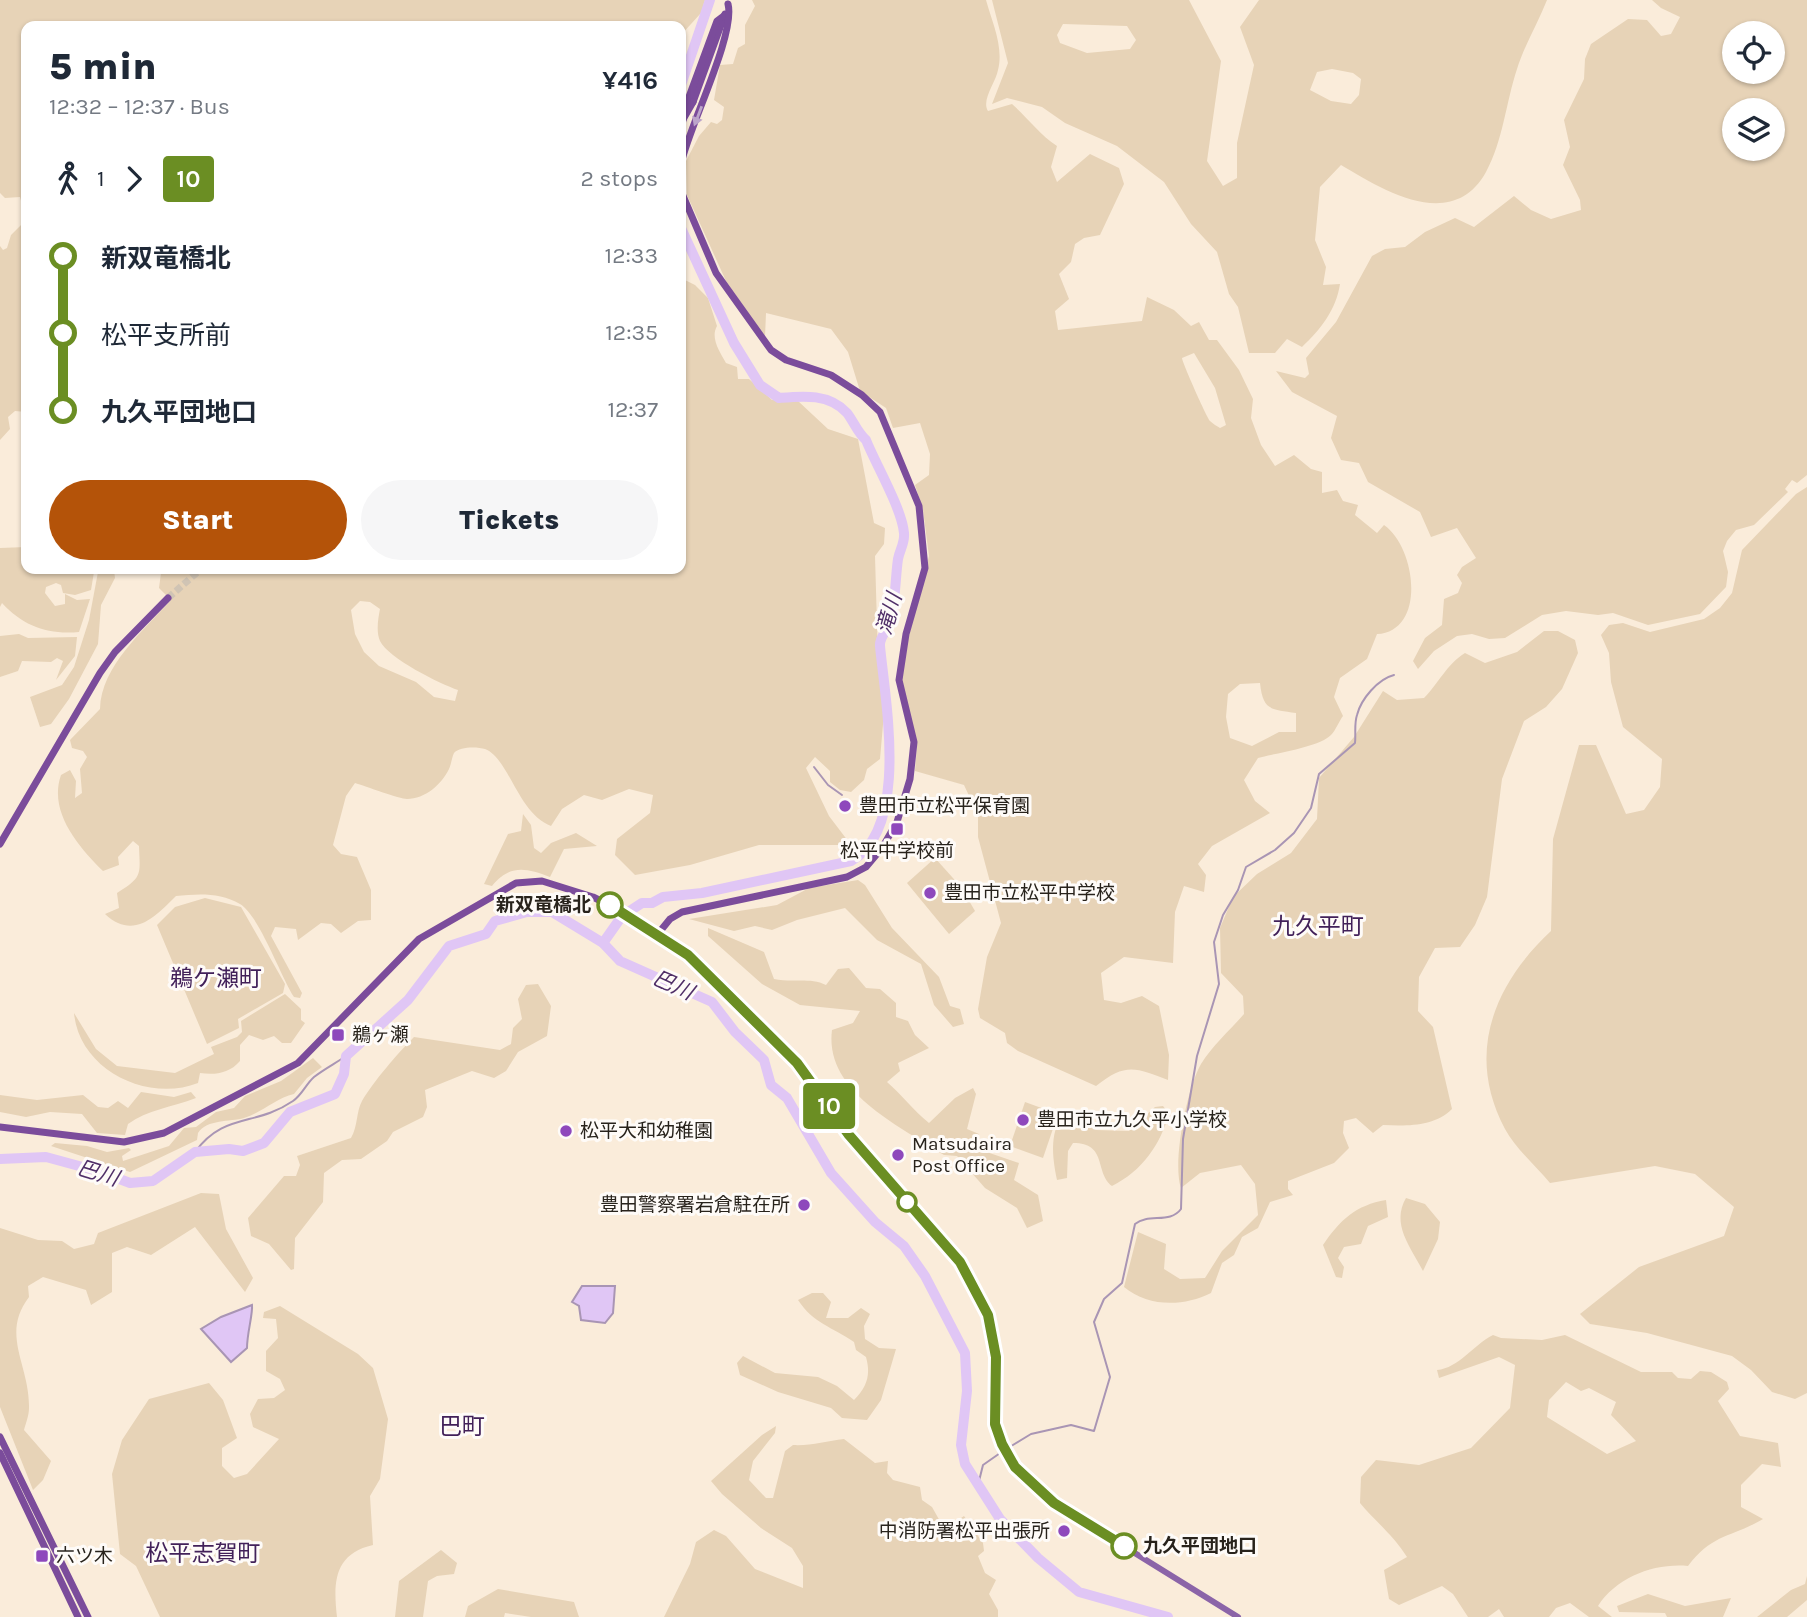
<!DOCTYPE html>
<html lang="en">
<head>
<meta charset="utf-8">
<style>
  :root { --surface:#fff; --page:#f6f6f7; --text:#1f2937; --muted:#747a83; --accent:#b45309 }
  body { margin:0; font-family:Karla,"Noto Sans JP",sans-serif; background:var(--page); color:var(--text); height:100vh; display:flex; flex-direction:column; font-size:26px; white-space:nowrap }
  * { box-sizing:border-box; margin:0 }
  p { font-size:23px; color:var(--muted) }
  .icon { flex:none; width:38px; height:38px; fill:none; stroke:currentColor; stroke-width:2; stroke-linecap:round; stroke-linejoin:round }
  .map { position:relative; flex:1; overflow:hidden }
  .panel { position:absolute; left:21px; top:21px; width:665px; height:553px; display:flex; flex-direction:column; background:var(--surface); border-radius:14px; box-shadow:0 2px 5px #0004 }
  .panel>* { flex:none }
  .badge { padding:0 14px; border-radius:5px; font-size:24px; line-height:46px }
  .buttons { position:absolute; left:1722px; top:21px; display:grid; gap:14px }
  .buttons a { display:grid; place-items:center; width:63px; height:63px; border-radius:50%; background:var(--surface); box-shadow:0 2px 5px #0004; font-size:35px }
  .map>.badge { position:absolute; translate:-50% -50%; box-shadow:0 0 0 4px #fff }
  .legs { display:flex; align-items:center; gap:10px; height:77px; padding:0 28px; font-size:23px }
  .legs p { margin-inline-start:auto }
  .head { display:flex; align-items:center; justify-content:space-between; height:119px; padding:0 28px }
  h1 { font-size:38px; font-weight:800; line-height:52px }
  .action { display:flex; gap:14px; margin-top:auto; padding:14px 28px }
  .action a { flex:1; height:80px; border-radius:42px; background:var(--accent); color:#fff; font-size:28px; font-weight:800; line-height:80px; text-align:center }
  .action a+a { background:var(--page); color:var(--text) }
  ul { padding:0 28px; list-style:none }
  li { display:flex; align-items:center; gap:24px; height:77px; font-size:26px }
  li i { display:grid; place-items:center; width:10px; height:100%; margin:0 9px; background:currentColor }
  li i::after { content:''; width:18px; height:18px; margin:-9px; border:5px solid; border-radius:50%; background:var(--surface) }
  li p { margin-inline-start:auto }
  li:first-child i { background:linear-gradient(#0000 50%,currentColor 0) }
  li:last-child i { background:linear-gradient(currentColor 50%,#0000 0) }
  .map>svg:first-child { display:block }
  .green { fill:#e7d3b7; fill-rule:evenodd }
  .water { fill:#e0c6f5; stroke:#a995b4; stroke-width:2 }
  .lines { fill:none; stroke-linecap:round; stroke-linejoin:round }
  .stream { stroke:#a995b4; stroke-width:2 }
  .river { stroke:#e0c6f5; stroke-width:10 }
  .highway-tunnel { stroke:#d0c4b4; stroke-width:7; stroke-dasharray:7 3.5; stroke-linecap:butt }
  .major { stroke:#8b64a8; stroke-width:6 }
  .highway { stroke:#7b4c9b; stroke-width:7 }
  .highway-bridge { stroke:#7b4c9b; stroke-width:7 }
  .oneway { fill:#bca4ca }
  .line-1-casing { stroke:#fff; stroke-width:16 }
  .line-1 { stroke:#6b8e23; stroke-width:10 }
  .poi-dot { fill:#8e48bc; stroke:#fefbf8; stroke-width:2.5 }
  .stop-1-dot { fill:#fff; stroke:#6b8e23; stroke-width:3.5 }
  .labels { text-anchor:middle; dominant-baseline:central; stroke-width:6; stroke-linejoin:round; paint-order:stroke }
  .poi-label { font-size:19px; fill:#28231c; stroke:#fefbf8; text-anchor:start }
  .stop-label { font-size:19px; font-weight:bold; fill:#28231c; stroke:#fefbf8; text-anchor:end }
  .water-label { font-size:21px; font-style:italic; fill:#502f68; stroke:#fefbf8 }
  .quarter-label { font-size:23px; fill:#422159; stroke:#fefbf8 }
</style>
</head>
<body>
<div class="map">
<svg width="1807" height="1617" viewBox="0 0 1807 1617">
  <rect width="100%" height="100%" fill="#faecda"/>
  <g class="green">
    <polygon points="0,0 705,0 701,13 681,35 681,26 26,26 26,412 15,411 8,417 10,429 0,440 0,246 3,250 7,248 11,235 26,220 20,197 5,198 0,193"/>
    <path d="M752 0H986C992 22 1004 47 998 70 996 82 981 100 988 111L1012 104C1028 118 1040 135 1057 146L1051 167 1057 182 1090 154 1119 168 1124 184 1100 235 1084 238 1075 244 1071 262 1059 274 1069 299 1055 311 1058 330 1142 321 1147 297 1174 310 1191 326 1199 322 1209 340H1217L1239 370 1253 399 1251 418 1261 445 1275 466 1294 455 1311 469 1322 472V493L1337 490 1343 501 1358 505 1355 515 1377 533 1384 525C1416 547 1427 631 1377 634L1367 659 1340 678 1334 697 1343 716C1339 721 1336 730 1331 735 1319 747 1277 753 1258 758L1244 780 1255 801 1270 813 1212 846 1198 864 1206 875 1204 892 1184 886 1175 912 1173 963 1124 957 1101 973 1104 1000 1121 1003 1142 996 1159 1006 1169 1055 1168 1080C1135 1067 1125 1063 1096 1086L1018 1051 1007 1043 1005 1033 980 1018 978 1009 987 957 1001 923 978 837V815L964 785 915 771 917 746 902 684V663L929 556 923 510 915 485 929 475 930 454 920 423 893 428 886 408 860 391 848 352 831 329 766 313 765 337 726 281 687 195 686 161 699 136 711 122 717 124 722 120 724 107 714 100 720 65 733 64 738 48 745 44V25L755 6ZM1194 353 1215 388 1226 425 1220 428C1217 426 1213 424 1210 421 1207 418 1182 362 1182 358ZM1260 683C1263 711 1271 709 1296 713V732H1279L1252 746 1230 738 1226 717 1228 694 1240 684Z"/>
    <path d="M992 0H1189L1221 61 1207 161 1223 186 1237 178V143L1254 65 1240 27 1259 0H1547C1538 23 1524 46 1517 69 1506 102 1503 141 1486 172 1452 233 1383 190 1341 165L1320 187 1315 240 1326 267 1323 285 1340 284C1336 310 1321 329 1302 347L1287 339 1275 353H1249L1238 307 1229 294 1217 252 1191 224 1164 182 1117 146 1065 123 1042 107 1007 98 992 104 1008 63ZM1063 24 1127 26 1136 40 1130 49 1087 53 1060 43 1057 35ZM1332 69 1353 73 1361 79 1359 95 1351 104 1331 101 1310 90 1317 72Z"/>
    <path d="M1652 0H1807V475L1797 483 1792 480 1785 489 1788 492 1754 525 1736 530 1727 541 1723 551 1728 572 1726 587 1700 614 1648 625 1613 613 1598 615 1566 611 1542 615 1505 638 1489 639 1472 634 1457 636 1434 651 1418 669 1413 661 1425 638 1442 625 1444 599 1458 593 1462 583 1457 575 1462 567 1476 558 1457 528 1431 537 1420 512 1368 482 1359 463 1341 460 1331 438 1337 416 1292 392 1276 371 1305 378 1309 374 1306 358 1336 322 1372 256 1385 249 1405 247 1425 232 1455 218 1474 227 1514 196 1531 210 1551 219 1581 210 1580 200 1563 165 1570 147 1564 120 1584 79 1585 59 1591 44 1628 19 1647 20 1661 36 1671 34 1680 17 1661 8ZM1734 33H1773V72H1734ZM1734 110H1773V149H1734Z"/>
    <path d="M681 278 695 285 708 298 717 326C710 338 720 352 726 363L737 367 738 379H749L772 400 798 401 828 429 858 439 874 523 885 528 884 544 875 556 878 659 884 713 880 759 867 769 864 780 851 792 840 790 830 782V771L815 757 806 768 829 816 848 841 838 845H759L690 865 635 875 615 855 617 839 650 813 653 795 629 789 602 800 584 795 562 809 551 826C518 814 509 758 485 749 478 747 460 746 454 753 452 757 451 765 449 769 442 784 425 799 407 799 400 799 365 786 355 783L346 796 333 845 341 854 357 857 371 890V920L358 921 341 933 331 924 321 923 298 940 296 929 275 927 271 936 302 993 300 998 294 997C281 977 259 915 240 904 220 892 197 894 176 896 154 918 133 940 105 914L119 908 117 893C143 877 140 875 139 846L133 841 118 857 119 865 103 871C79 847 48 812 61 775L70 770 76 781 75 798 82 793 80 769 87 757 83 751 72 748 70 740 100 709C101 666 144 630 171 600L159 588 161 573 157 569H681ZM360 601 370 602 380 609C378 619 376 632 380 641 388 658 440 684 458 690L455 701 434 697 416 682 379 666 364 652 355 634 351 610Z"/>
    <path d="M1807 487V1393L1795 1399 1772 1392 1751 1370 1732 1356 1647 1333 1590 1324 1580 1314 1639 1267 1724 1236 1734 1207 1695 1174 1655 1166 1550 1183C1536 1166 1515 1148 1505 1129 1465 1054 1494 984 1551 931L1553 839 1579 745H1596L1626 814 1644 810 1660 787 1662 759 1623 727 1611 682 1609 653 1601 635 1609 625 1623 623 1650 632 1704 619 1720 608 1732 593 1742 550 1796 494Z"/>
    <path d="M26 547V569H110L94 572 91 590 75 595 63 593 61 585 56 583 46 587 45 593 55 606 65 604V594L77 600 90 599 79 632C48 635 23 626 2 603L0 607V548Z"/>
    <polygon points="114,570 115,578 101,605 98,644 69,699 51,724 40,727 30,697 62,685 74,667 89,620 98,572"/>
    <path d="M1544 631H1558L1575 640 1578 653 1562 689 1546 707 1524 721 1502 779 1487 897 1475 925 1460 947 1435 948 1419 977 1418 1011 1433 1027 1452 1109C1434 1127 1406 1126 1383 1125L1373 1133 1356 1118 1344 1121 1343 1133 1349 1148 1334 1163 1288 1181V1189L1293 1195 1270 1202 1258 1228 1242 1237 1234 1255 1222 1263 1211 1293C1183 1307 1148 1307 1124 1287L1138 1232 1166 1244 1164 1269 1180 1279 1205 1278 1222 1251 1258 1215 1255 1184 1241 1165 1200 1173 1181 1188C1172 1163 1187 1088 1201 1064 1213 1045 1230 1030 1244 1014L1243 996 1221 973 1220 928 1233 897 1257 874 1291 853 1317 819 1319 778 1354 737 1383 691 1397 700 1424 698C1439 683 1446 665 1465 653L1485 663 1517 652Z"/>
    <polygon points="19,634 28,638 77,637 75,656 56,680 63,661 57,658 51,662 22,661 18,671 0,677 0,636"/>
    <path d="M523 814 531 825 534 848 541 853 551 843 576 833 597 846 564 849 550 877C526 868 510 864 492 886L484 884 508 834 521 831Z"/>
    <polygon points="935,858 961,887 975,911 949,934 907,883"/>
    <polygon points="858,880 865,885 892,928 939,977 950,1006 960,1009 964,1024 953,1027 934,1005 921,964 877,940 845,908 797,920 772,930 755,926 734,931 689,919 777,905 809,888"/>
    <polygon points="205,898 241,907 285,984 283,993 238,1019 239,1028 207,1044 157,925 175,907"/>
    <path d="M708 928 764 952 774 979C792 983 810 977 826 985L838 969 849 968 866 988 880 989 896 1003V1017L908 1021 915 1035 929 1048 898 1063 900 1071 887 1082C902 1095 913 1110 929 1123L955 1098 973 1088 976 1094 967 1129 979 1134 975 1148 1019 1163 1014 1180 1038 1195 1043 1221 1027 1228 1017 1208 985 1188 957 1156 944 1155C900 1126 824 1092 832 1030L853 1023 860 1011 800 1005 762 984 708 936Z"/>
    <path d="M538 984 551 1006 547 1036 518 1052 506 1071 494 1078 472 1071 425 1090 427 1107 423 1117 393 1132 387 1141 361 1159 342 1160 324 1173 323 1202 295 1238 294 1269 291 1270 269 1244 251 1236 248 1218 284 1176H296L300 1165 297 1156 351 1138C358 1126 356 1112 362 1101 373 1082 398 1053 414 1037L500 1050 511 1044 513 1028 522 1019 518 999 526 985Z"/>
    <path d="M285 994 301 1009V1020L305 1023 291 1043H282L274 1036 263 1040 249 1035 240 1045V1061C229 1074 214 1075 200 1073L198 1083C148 1103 79 1070 74 1013L96 1049 117 1066 175 1073 214 1054 211 1047 237 1037 242 1032 241 1021Z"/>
    <path d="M313 1058 322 1067 307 1078 294 1094C276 1098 263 1112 244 1118 230 1122 207 1119 198 1133L197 1140 130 1172 51 1146 55 1143 87 1146 107 1152 129 1148 131 1150 122 1156 123 1161 169 1146 184 1128 196 1127 216 1112 234 1108 245 1096 281 1081Z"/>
    <path d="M141 1092 174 1097 191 1092 196 1098C172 1107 147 1110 128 1124L125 1135 97 1133 82 1114 50 1112 26 1117 0 1112V1095L37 1100 83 1095 98 1107 108 1108 118 1101 128 1108Z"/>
    <polygon points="1025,1102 1058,1114 1043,1158 1010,1146"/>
    <path d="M1163 1106 1169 1114C1160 1145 1142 1171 1112 1186 1094 1172 1108 1143 1073 1143L1068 1151 1067 1178 1057 1180C1052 1155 1049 1130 1066 1111L1096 1130 1129 1131 1155 1107Z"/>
    <path d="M201 1193 219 1194 226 1229 253 1278 245 1292 195 1227 151 1255 127 1247 112 1253V1292L91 1305 86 1290 43 1277 28 1286 29 1297C0 1335 30 1365 29 1408 29 1415 26 1423 24 1430L51 1461 43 1480 33 1490 0 1407V1228L38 1240 62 1241 74 1249 94 1244 98 1233Z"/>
    <path d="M1406 1198 1425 1204 1440 1222 1438 1239 1423 1271C1410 1246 1391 1224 1406 1198Z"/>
    <path d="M1386 1200 1388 1217 1368 1226 1361 1244 1344 1247 1338 1258 1344 1267 1342 1278 1336 1277 1323 1245C1340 1220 1356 1205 1386 1200Z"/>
    <path d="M812 1293H823L831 1302 826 1318H848L861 1308 870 1314 864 1326 865 1339 879 1348 896 1349 881 1400 867 1420 842 1418 831 1408 778 1392 740 1375 737 1363 743 1356 775 1373 818 1377 837 1386 854 1400C867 1387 871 1375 866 1357L856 1350 854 1342C832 1327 813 1323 798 1300Z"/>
    <path d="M280 1306 358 1354 373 1368 388 1419 380 1479 370 1496 373 1545C334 1554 333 1582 337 1617H160L136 1566 120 1554 112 1474 122 1440 149 1399 209 1383 223 1400 237 1438 222 1448V1466L234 1478 247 1474 279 1439 253 1427 250 1414 258 1399 274 1398 285 1390 280 1379 266 1371V1351L278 1338 276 1319 263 1318 264 1312Z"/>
    <path d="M1493 1335 1501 1338 1542 1340 1565 1335 1641 1372H1672L1678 1378 1691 1379 1700 1371 1711 1372 1727 1382 1729 1389 1718 1401 1740 1436 1778 1443 1781 1467 1762 1464 1741 1485V1507L1763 1519C1731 1538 1713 1533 1688 1566 1654 1563 1617 1577 1598 1606L1612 1617H1589L1570 1603 1556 1608 1549 1617H1504L1499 1609 1488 1617H1468L1453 1594 1442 1586 1399 1605 1389 1599 1384 1570 1407 1557C1394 1536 1375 1521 1360 1503L1361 1477 1376 1460 1419 1465 1471 1448 1510 1408 1515 1365 1499 1357 1439 1378 1437 1370C1459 1368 1473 1345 1493 1335ZM1566 1382 1581 1391 1589 1388 1616 1402 1611 1415 1636 1441 1607 1454 1547 1417 1549 1400Z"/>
    <path d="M776 1426 775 1433 753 1461 749 1480 766 1498H773L785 1451 793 1445C810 1446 827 1441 844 1439L875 1463 888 1461 887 1473 893 1480 920 1487 922 1500 932 1507 941 1523 955 1522 964 1516 983 1543 984 1551 978 1556 985 1573 996 1580 989 1594 998 1610V1617H664L690 1564 696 1542 714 1530 726 1536 755 1569 803 1588V1566L792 1548 761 1528 722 1494 711 1481 762 1435Z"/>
    <polygon points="441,1550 457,1563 454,1574 437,1576 428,1581 423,1617 395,1617 399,1581"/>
    <polygon points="1807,1576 1807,1600 1787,1617 1757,1617 1791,1590 1805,1584"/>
    <polygon points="498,1589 574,1602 579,1617 531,1617 505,1613 504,1617 465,1617 468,1606"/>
    <polygon points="1648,1594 1685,1606 1731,1598 1723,1617 1667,1617 1665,1613 1619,1612 1617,1606"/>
  </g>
  <g class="water">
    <polygon points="582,1286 615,1286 613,1313 605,1323 581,1320 579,1306 572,1302"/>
    <path d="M252 1305C253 1314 247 1333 247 1348L231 1362 201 1329 221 1317Z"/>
  </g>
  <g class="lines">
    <g class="stream">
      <polyline points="814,767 828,785 842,795"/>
      <path d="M195 1152C224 1112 255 1127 293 1101 302 1095 306 1084 314 1077 324 1069 336 1063 346 1056"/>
      <path d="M1008 1448 1031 1434 1071 1425 1094 1431 1110 1377 1094 1322 1104 1299 1122 1283 1135 1224C1149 1213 1170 1224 1181 1209L1183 1139 1197 1056 1219 984 1214 942 1223 915 1238 890 1246 867 1275 850 1294 833 1311 808 1319 774 1355 743C1356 734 1354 724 1357 715 1361 699 1378 679 1394 675"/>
      <polyline points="977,1489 983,1465 1003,1451"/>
    </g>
    <g class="river">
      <polyline points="681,85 710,0"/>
      <path d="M603 943 622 916 642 903H652L663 897 702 893 851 861C910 829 885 700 880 646 879 637 888 630 890 622 896 600 895 580 898 559 900 549 905 543 904 533 902 509 876 465 866 440 857 432 854 422 847 413 829 393 802 396 779 398L760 385 734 343 681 228"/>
      <polyline points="0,1159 46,1157 101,1172 130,1183 153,1181 195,1152 229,1149 243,1151 264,1143 290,1112 335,1094 344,1074 346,1056 408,1000 449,946 486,934 495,921 527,912 552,912 603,943 620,961 712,1002 735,1032 764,1060 771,1085 787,1098 831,1173 875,1222 904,1246 925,1276 965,1353 967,1391 961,1445 965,1464 1000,1519 1038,1558 1079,1592 1168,1617"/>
    </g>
    <polyline class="highway-tunnel" points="168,598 201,569"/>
    <polyline class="major" points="657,935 701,966 797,1063 849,1135 969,1276 988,1315 993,1338 995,1424 1001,1444 1025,1480 1054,1503 1238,1617"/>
    <g class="highway">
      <polyline points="693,102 725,14"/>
      <polyline points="681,130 686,105 717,21 725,15"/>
      <path d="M681 164C688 129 736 34 728 4"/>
      <polyline points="0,844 100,673 115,652 168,598"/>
      <polyline points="0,1127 124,1142 164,1133 298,1063 419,939 516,883 542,881 593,897 635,918 657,935 670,919 682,912 847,877 866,867 882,848 897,822 910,779 914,742 899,680 906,634 925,568 919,506 880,412 862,395 831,375 786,360 771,350 716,273 681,191"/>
      <polyline points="0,1437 88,1617"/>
      <polyline points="0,1453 78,1617"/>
    </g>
    <polyline class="highway-bridge" points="681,123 693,102"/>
  </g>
  <defs><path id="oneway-solid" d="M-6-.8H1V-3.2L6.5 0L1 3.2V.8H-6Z" transform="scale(1.75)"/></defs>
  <use class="oneway" href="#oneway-solid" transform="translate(698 116) rotate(111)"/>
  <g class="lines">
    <defs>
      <polyline id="line-1" points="610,905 688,955 797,1063 849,1135 960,1262 988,1315 996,1357 995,1424 1002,1444 1015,1467 1054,1503 1124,1546"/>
    </defs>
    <use href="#line-1" class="line-1-casing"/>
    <use href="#line-1" class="line-1"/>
  </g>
  <g class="poi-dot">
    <circle cx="845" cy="806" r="7"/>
    <rect x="890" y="822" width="14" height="14" rx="3.5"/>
    <circle cx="930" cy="893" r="7"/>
    <rect x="331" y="1028" width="14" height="14" rx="3.5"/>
    <circle cx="1023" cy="1120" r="7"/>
    <circle cx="566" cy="1131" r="7"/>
    <circle cx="898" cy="1155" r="7"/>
    <circle cx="804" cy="1205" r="7"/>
    <circle cx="1064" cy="1531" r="7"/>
    <rect x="35" y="1549" width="14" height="14" rx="3.5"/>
  </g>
  <g class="stop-1-dot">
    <circle cx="610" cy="905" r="12"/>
    <circle cx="907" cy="1202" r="9"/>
    <circle cx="1124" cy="1546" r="12"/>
  </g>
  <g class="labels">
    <g class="poi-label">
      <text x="859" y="806">豊田市立松平保育園</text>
      <text x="897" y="851" text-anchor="middle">松平中学校前</text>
      <text x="944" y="893">豊田市立松平中学校</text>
      <text x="352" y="1035">鵜ヶ瀬</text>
      <text x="1037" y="1120">豊田市立九久平小学校</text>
      <text x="580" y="1131">松平大和幼稚園</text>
      <text x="912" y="1144">Matsudaira<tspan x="912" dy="22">Post Office</tspan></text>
      <text x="790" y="1205" text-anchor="end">豊田警察署岩倉駐在所</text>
      <text x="1050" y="1531" text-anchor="end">中消防署松平出張所</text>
      <text x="56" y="1556">六ツ木</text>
    </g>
    <g class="stop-label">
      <text x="591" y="905">新双竜橋北</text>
      <text x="1143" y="1546" text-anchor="start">九久平団地口</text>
    </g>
    <g class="water-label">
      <text transform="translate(889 614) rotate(-74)">滝川</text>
      <text transform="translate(673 985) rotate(24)">巴川</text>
      <text transform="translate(98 1173) rotate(17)">巴川</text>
    </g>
    <g class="quarter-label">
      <text x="1318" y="926">九久平町</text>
      <text x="216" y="978">鵜ケ瀬町</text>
      <text x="462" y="1426">巴町</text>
      <text x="203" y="1553">松平志賀町</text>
    </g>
  </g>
</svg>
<div class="buttons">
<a><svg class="icon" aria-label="locate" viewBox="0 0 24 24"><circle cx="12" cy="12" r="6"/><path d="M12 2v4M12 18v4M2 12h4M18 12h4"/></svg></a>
<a><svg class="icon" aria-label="layers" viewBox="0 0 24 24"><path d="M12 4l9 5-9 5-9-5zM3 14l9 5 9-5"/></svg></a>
</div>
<b class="badge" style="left:829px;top:1106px;background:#6b8e23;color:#fff">10</b>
<section class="panel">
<div class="head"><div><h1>5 min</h1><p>12:32 – 12:37 · Bus</p></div><b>¥416</b></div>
<div class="legs"><svg class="icon" aria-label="walk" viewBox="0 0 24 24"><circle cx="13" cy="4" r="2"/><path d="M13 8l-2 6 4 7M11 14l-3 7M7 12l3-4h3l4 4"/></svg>1<svg class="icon" aria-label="forward" viewBox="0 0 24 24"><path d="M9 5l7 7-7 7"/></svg><b class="badge" style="background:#6b8e23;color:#fff">10</b><p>2 stops</p></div>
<ul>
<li><i style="color:#6b8e23"></i><b>新双竜橋北</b><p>12:33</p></li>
<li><i style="color:#6b8e23"></i><span>松平支所前</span><p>12:35</p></li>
<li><i style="color:#6b8e23"></i><b>九久平団地口</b><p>12:37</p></li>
</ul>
<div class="action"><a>Start</a><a>Tickets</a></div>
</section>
</div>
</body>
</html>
